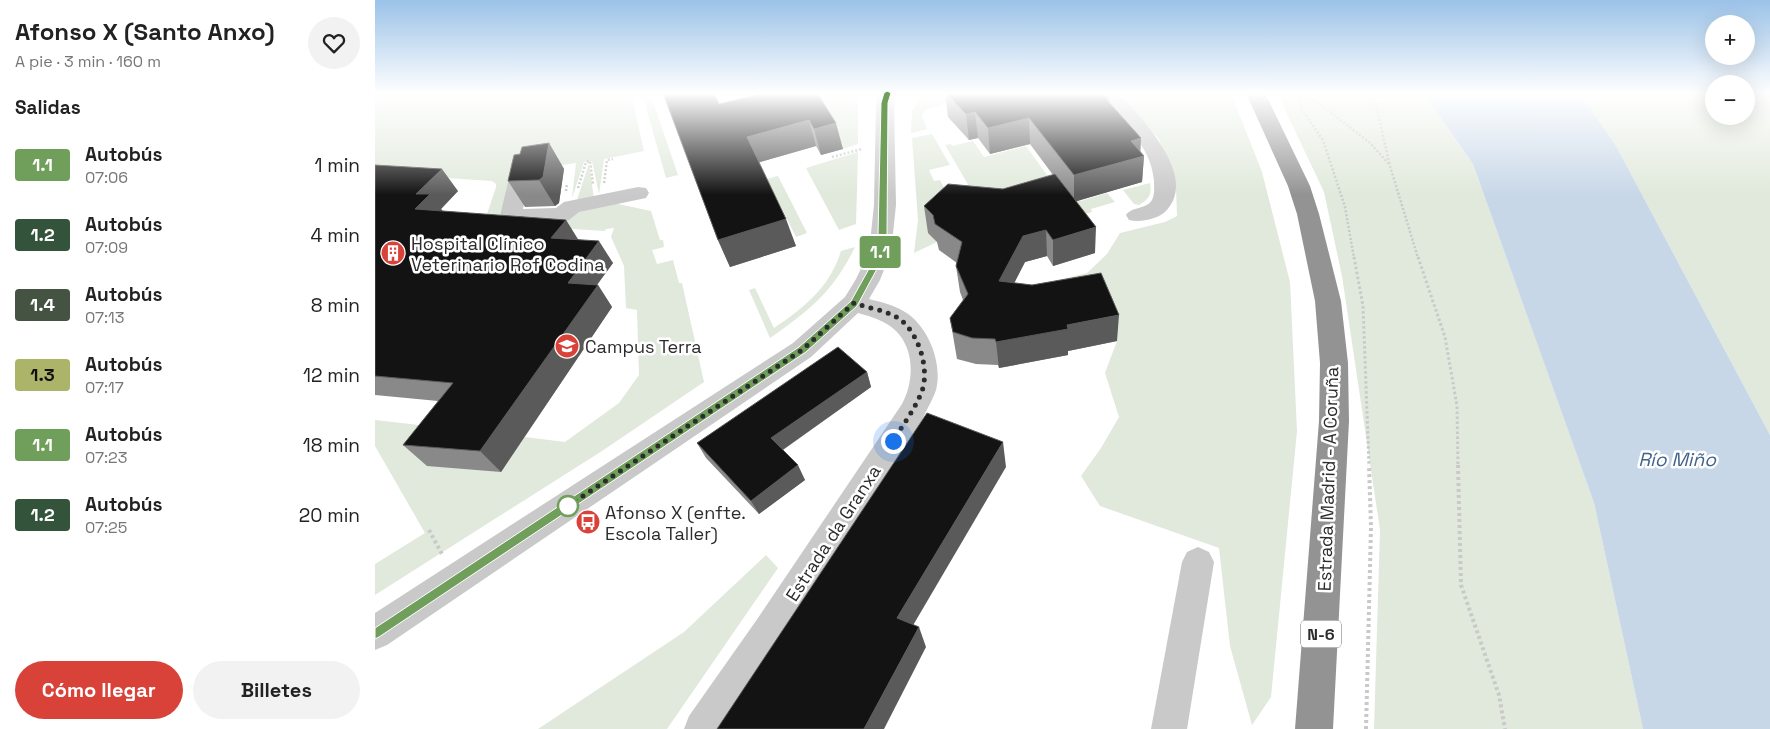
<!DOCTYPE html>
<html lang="es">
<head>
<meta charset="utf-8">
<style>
  :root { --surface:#fff; --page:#f2f2f2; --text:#222; --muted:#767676; --accent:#d94238 }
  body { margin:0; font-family:"Space Grotesk",sans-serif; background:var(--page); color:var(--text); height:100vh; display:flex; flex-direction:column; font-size:19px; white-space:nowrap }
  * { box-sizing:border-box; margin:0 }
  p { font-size:16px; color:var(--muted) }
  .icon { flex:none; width:28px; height:28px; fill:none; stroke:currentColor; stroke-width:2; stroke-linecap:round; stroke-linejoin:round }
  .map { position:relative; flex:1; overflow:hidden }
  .side { display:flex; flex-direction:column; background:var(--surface); width:375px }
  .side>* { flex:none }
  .badge { padding:0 10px; border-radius:4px; font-size:18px; line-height:32px }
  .controls { position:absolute; left:1330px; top:15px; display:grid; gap:10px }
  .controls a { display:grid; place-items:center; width:50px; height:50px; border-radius:50%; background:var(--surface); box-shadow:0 5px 20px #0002; font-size:25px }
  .you { position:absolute; width:25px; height:25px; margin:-12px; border:4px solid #fff; border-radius:50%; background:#1a73e8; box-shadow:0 0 0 8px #1a73e833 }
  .map>.badge { position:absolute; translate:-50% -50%; box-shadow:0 0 0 2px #fff }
  h2 { padding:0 15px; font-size:19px; line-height:45px }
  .round { display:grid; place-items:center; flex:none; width:52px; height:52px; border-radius:26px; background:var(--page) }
  .overview { display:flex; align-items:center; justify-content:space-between; height:85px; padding:0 15px }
  h1 { font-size:24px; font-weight:700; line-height:38px }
  .button { display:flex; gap:10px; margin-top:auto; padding:10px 15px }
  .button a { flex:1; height:58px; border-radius:30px; background:var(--accent); color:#fff; font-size:20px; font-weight:700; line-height:58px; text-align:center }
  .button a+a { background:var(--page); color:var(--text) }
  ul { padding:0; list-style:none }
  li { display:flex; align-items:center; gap:15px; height:70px; padding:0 15px }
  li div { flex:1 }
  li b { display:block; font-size:19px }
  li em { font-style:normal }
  li .badge { min-width:55px; font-weight:700; text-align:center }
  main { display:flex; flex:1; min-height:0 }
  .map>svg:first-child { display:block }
  .green { fill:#e0e9db }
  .water { fill:#c8d7e8 }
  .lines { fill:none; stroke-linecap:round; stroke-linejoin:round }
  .path-far2 { stroke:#c9c9c9; stroke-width:2.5; stroke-dasharray:2 2; stroke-linecap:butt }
  .path-far1 { stroke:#c9c9c9; stroke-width:3; stroke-dasharray:2.5 2.5; stroke-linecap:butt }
  .path { stroke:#c9c9c9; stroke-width:4; stroke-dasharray:3 3; stroke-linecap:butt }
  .minor { fill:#c9c9c9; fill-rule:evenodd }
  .highway { fill:#939393; fill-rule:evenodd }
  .wall { fill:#898989 }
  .shaded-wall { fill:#5a5a5a }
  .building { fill:#131313; stroke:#5a5a5a }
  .line { fill:#6f9f5b; stroke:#fff }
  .walk { stroke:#2c2c2c; stroke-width:5; stroke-dasharray:0 9 }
  .stop-dot { fill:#fff; stroke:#6f9f5b; stroke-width:2.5 }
  .labels { text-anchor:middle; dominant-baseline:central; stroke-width:5; stroke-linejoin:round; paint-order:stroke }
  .shield { fill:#fff; stroke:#6b6b6b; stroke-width:1 }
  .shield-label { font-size:16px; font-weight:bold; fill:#2c2c2c }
  .poi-label { font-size:18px; fill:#2c2c2c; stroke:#fff; text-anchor:start }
  .street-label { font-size:18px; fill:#2c2c2c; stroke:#fff }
  .water-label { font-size:19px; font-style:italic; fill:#406389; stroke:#fff }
</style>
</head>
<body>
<main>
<section class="side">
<div class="overview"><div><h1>Afonso X (Santo Anxo)</h1><p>A pie · 3 min · 160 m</p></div><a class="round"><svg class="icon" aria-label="heart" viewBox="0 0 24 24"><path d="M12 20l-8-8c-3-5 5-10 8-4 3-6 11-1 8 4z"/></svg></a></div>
<h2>Salidas</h2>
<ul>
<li><span class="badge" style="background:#6f9f5b;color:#fff">1.1</span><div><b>Autobús</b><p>07:06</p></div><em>1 min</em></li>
<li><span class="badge" style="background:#33533a;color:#fff">1.2</span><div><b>Autobús</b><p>07:09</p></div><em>4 min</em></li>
<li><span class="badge" style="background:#455442;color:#fff">1.4</span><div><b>Autobús</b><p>07:13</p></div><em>8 min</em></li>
<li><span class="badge" style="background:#acb469;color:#111">1.3</span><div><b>Autobús</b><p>07:17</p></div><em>12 min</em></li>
<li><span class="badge" style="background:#6f9f5b;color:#fff">1.1</span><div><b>Autobús</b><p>07:23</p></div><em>18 min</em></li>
<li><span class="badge" style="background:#33533a;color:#fff">1.2</span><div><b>Autobús</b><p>07:25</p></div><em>20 min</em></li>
</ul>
<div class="button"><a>Cómo llegar</a><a>Billetes</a></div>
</section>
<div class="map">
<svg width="1395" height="729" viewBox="0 0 1395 729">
  <rect width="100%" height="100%" fill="#fff"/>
  <g class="green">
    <polygon points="0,93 256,93 269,151 229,159 224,194 217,161 209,162 197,198 201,163 140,172 140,182 125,215 128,218 194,211 238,203 276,211 285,240 288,240 289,247 277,250 282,264 298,260 304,283 307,283 329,382 227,451 0,595 0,564 50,533 0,446 0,420 79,429 125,472 150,437 190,442 244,403 264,375 262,310 251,308 249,266 236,237 239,228 231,229 230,231 182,228 111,217 121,187 121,184 117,181 0,173"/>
    <polygon points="267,93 275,93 303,175 291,178"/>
    <polygon points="436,93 483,93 483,144 468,149"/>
    <polygon points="548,93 568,93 573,103 550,110 547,116 552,129 536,133 537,112"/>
    <polygon points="740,93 856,93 887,172 915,282 922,431 896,697 877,725 855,646 844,548 725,506 706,476 726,448 744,417 730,373 742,341 654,287 712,273 732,254 745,233 790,222 802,216 801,187 784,139"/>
    <polygon points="902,93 1049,93 1098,164 1219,503 1268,729 999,729 1005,530 967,276 949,192"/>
    <polygon points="1204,93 1339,93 1339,116 1371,116 1371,93 1395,93 1395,435 1240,144"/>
    <polygon points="557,134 575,165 554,170 559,181 565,180 574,197 598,193 570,145 576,144 577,146 598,141 609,157 651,146 680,186 691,183 706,201 732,193 740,202 716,209 717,212 702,217 556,230 555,234 562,242 539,253 543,220 537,138"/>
    <polygon points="483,152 481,224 464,230 431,168"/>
    <polygon points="214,163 219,199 201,203"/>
    <polygon points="403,176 432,233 421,237 392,179"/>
    <path d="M775 183C777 195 774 199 764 205L759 204 748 190Z"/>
    <path d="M480 247C458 292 435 310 395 338L374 290 380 288 399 328C429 308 455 287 466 251Z"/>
    <polygon points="391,555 403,568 292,729 163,729 309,632"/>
  </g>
  <polygon class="water" points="1049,93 1204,93 1240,144 1395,435 1395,729 1268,729 1219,503 1098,164"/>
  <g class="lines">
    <g class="path-far2">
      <polyline points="112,93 135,93"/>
      <polyline points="923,93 926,108 948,140 970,207 979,258"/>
      <polyline points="930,93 994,142 1015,165"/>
      <polyline points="995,93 1001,104 1015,166 1043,258"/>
      <polyline points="457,157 487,149"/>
      <polyline points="229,183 232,160 238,159"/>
      <polyline points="203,188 211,162 215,161 218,184"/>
      <polyline points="191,191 192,183"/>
    </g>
    <g class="path-far1">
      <polyline points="979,257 988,306 994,466"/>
      <polyline points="1043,257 1070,337 1082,406 1083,466"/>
    </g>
    <g class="path">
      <polyline points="1083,465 1086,585 1124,695 1130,729"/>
      <polyline points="54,530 68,556"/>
      <polyline points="991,729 996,527 994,465"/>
    </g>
    <g class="minor">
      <path d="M503 93H521L519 103 521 205 516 252 505 280 494 299C506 302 519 305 530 312 553 326 568 363 561 390 558 399 552 409 548 418L407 642 349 729H309L314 716 383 618 527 404C539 382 540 350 521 331 511 321 497 317 483 313L436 357 12 645 0 650V613L418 343 470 297 481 279 494 252 499 205 501 103Z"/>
      <path d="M724 93H743C765 116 825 177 791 211 783 219 765 223 754 220L751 215C757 206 771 210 777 200 780 194 779 187 779 181 776 142 744 122 724 93Z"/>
      <polygon points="145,168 152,170 155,174 148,209 181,208 189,202 263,187 271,188 274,193 271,198 204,212 194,220 186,222 136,223 128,221 125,216 135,174 138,170"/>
      <polygon points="823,547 834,552 839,562 812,729 776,729 807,562 812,552"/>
    </g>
    <polygon class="highway" points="871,93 890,93 935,186 944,214 966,301 973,363 974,421 958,729 920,729 944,421 945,363 940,301 922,214 913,186"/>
  </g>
  <g class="wall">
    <polygon points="442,93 468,149 446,155 441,146 384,162 421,246 355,267 343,240 344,104"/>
    <polygon points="570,93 728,93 734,99 734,102 766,138 765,151 769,156 767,182 701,201 720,253 678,266 672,256 650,262 639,283 742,341 693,351 693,355 624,368 623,365 601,364 582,359 575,318 588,300 585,292 581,266 582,263 564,250 562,242 553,233 549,206 628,189 678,175 655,144 615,154 603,138 594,140 573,117"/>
    <polygon points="174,143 189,169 184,203 180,206 150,207 133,181"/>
    <polygon points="0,165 83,191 66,209 68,211 191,220 203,239 238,263 222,285 223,285 237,307 126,472 52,466 28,445 63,401 0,395"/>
    <polygon points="492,372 496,387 408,450 430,480 384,514 331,458 322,443"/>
  </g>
  <g class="shaded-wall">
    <polygon points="600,112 603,138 594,140 591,114"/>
    <polygon points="654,118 655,144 615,154 613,128"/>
    <polygon points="434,120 441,146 382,163 372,137"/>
    <polygon points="461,123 468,149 446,155 439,129"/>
    <polygon points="766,138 765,157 769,156 767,182 699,202 699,175 756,141"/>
    <polygon points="174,143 189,169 184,203 180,206 164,180"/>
    <polygon points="67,169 83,191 66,209 72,217 40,209 41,194"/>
    <polygon points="411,219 421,246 355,267 343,240"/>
    <polygon points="191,220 205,243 176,238"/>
    <polygon points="721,227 720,253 678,266 678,240"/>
    <polygon points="671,230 672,256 650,262 627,307 624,281 648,236"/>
    <polygon points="224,241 238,263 207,305 193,283"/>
    <polygon points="223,285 237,307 126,472 105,451"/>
    <polygon points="744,315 742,341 693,351 693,355 624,368 621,342 692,325"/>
    <polygon points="492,372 496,387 403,453 396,438"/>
    <polygon points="628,442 631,467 530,639 522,618"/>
    <polygon points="423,465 430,480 384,514 376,501"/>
    <polygon points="544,627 551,647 509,729 489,729"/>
  </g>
  <g class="building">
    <polygon points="288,93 339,93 344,104 390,93 442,93 461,123 439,129 434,120 372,137 411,219 343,240"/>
    <polygon points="571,93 728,93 734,99 731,99 766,138 756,141 769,156 699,175 654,118 613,128 600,112 591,114"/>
    <polygon points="174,143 168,177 164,180 133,181 139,155 145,154 147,147"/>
    <polygon points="0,165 67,169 41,194 55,194 40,209 191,220 176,238 224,241 193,283 223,285 105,451 28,445 78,383 0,376"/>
    <polygon points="680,174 721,227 678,240 671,230 648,236 624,281 657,285 726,273 744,315 692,325 693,329 621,342 620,339 597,338 578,332 575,318 593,294 581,266 587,242 560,224 558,215 549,206 573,184 628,189"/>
    <polygon points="463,347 492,372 396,438 423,465 376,501 322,443"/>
    <polygon points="552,413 628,442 522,618 544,627 489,729 342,729"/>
  </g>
  <linearGradient id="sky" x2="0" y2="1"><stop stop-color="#9bc2e8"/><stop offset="0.48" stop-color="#fff"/><stop offset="1" stop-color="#fff" stop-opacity="0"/></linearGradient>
  <rect width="1395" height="195" fill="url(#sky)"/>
  <polygon class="line" points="512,91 516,93 513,103 512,235 503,267 482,306 431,352 4,637 0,639 0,628 424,347 476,301 495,267 503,235 506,103 509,93"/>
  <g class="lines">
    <path class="walk" d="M193 506 427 350 479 303C493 308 510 310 523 318 543 331 555 368 547 391 540 409 528 425 518 441"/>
  </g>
  <defs>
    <symbol id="building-disc" viewBox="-11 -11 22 22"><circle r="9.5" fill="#d94238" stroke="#fff"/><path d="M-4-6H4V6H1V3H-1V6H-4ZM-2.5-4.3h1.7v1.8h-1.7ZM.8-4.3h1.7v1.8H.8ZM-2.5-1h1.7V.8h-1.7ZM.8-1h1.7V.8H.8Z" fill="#fff"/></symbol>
    <symbol id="university-disc" viewBox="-11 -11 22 22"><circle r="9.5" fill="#d94238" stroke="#fff"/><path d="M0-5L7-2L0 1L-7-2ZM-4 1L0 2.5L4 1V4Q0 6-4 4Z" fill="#fff"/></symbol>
    <symbol id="bus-disc" viewBox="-11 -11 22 22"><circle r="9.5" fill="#d94238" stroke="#fff"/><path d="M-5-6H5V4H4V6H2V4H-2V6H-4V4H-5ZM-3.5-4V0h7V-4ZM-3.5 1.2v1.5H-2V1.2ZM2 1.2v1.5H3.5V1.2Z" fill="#fff"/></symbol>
  </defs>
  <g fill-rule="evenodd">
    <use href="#building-disc" x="4" y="239" width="28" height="28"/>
    <use href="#university-disc" x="178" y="332" width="28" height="28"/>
    <use href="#bus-disc" x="199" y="508" width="28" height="28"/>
  </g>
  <circle class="stop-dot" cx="193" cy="506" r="10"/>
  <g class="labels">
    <rect class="shield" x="926" y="620.5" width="40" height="27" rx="4"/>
    <g class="shield-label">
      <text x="946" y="634">N-6</text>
    </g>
    <g class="poi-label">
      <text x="36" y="243">Hospital Clínico<tspan x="36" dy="21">Veterinario Rof Codina</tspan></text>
      <text x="210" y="346">Campus Terra</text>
      <text x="230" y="512">Afonso X (enfte.<tspan x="230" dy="21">Escola Taller)</tspan></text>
    </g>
    <g class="street-label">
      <text transform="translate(953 479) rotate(-88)">Estrada Madrid - A Coruña</text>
      <text transform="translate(458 533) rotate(-57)">Estrada da Granxa</text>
    </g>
    <g class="water-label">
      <text x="1302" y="459">Río Miño</text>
    </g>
  </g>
</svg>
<div class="controls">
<a>+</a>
<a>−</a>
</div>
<div class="you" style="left:518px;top:441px"></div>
<b class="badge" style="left:505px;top:252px;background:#6f9f5b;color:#fff">1.1</b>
</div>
</main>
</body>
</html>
